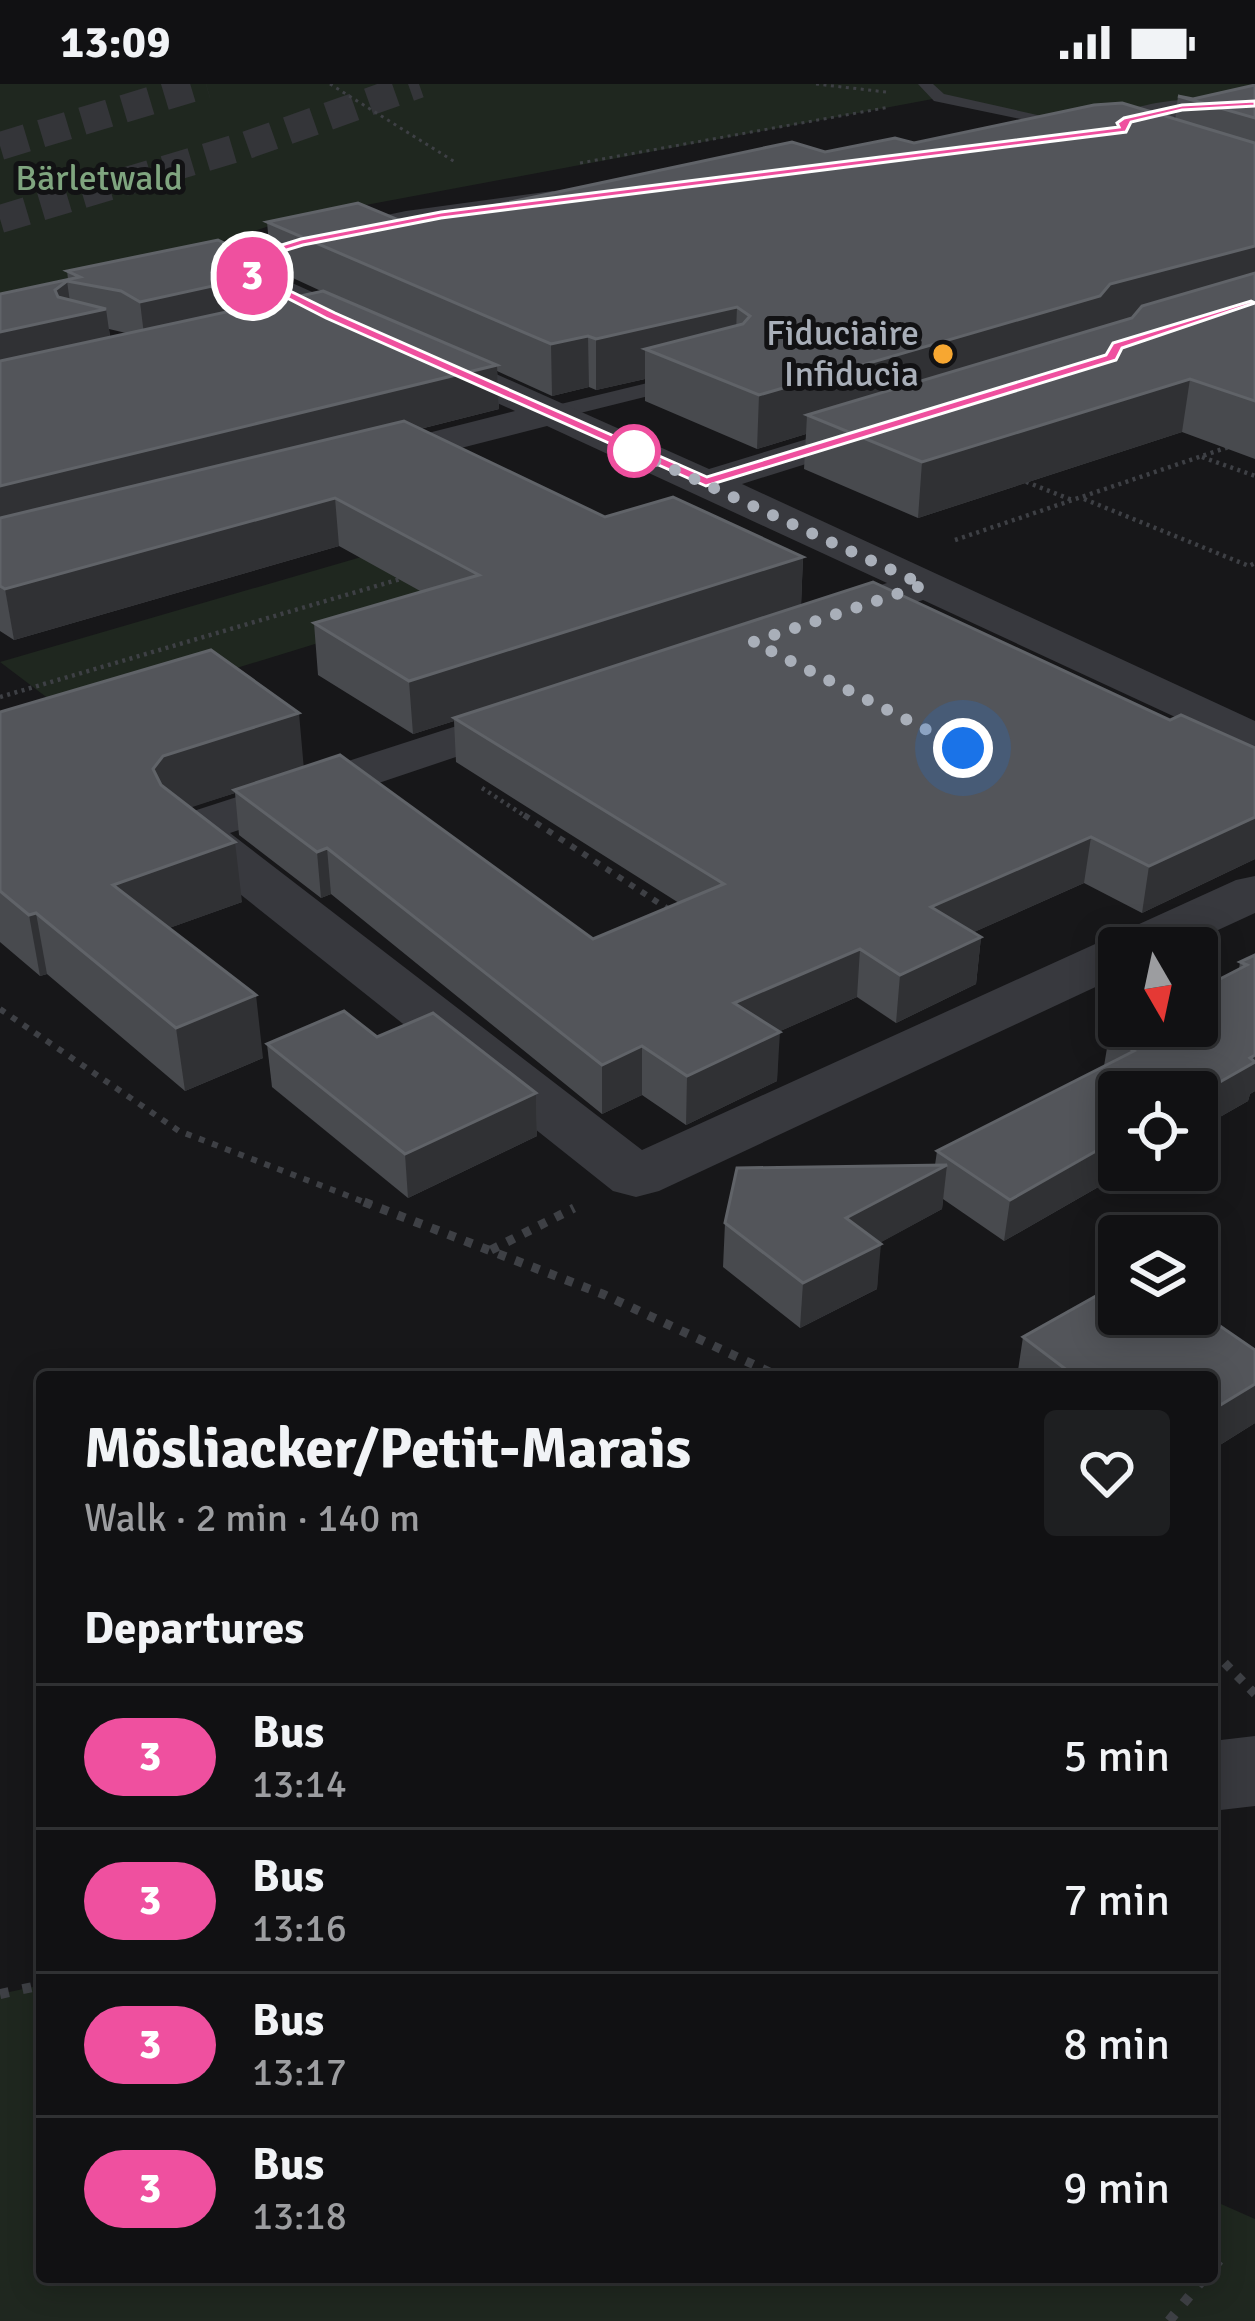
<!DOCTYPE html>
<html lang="en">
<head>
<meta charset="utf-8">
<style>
  :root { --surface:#111113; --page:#1e1f21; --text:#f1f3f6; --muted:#9c9da0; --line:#303133 }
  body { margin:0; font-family:Signika,sans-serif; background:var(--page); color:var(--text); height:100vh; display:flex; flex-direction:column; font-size:45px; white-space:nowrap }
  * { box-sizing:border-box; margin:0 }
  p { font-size:39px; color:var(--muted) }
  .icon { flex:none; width:66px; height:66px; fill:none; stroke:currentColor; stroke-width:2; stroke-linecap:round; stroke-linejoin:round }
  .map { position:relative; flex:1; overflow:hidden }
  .drawer { position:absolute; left:36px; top:1287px; width:1182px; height:912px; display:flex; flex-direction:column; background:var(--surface); border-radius:12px; box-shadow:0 6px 30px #0003,0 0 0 3px var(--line) }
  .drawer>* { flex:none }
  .badge { padding:0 24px; border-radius:39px; font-size:42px; line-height:78px }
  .needle { width:78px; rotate:171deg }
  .controls { position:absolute; left:1098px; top:843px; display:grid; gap:24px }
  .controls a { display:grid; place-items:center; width:120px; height:120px; border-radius:12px; background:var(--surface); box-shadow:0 6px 30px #0003,0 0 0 3px var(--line); font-size:60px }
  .you { position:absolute; width:60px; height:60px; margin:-30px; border:9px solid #fff; border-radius:50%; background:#1a73e8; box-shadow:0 0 0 18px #1a73e833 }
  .map>.badge { position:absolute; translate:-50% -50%; box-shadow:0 0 0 6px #fff }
  h2 { padding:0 48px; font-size:45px; line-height:108px }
  .round { display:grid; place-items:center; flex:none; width:126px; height:126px; border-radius:12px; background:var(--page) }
  .overview { display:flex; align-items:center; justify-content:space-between; height:204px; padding:0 48px }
  h1 { font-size:57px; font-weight:700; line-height:90px }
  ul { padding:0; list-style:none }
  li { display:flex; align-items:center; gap:36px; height:144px; padding:0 48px; border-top:3px solid var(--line) }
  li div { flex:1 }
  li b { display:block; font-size:45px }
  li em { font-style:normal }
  li .badge { min-width:132px; font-weight:700; text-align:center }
  .status { display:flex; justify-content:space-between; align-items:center; height:84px; padding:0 60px; background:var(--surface); direction:ltr }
  .status svg { height:33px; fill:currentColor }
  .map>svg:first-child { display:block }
  .green { fill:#1f271f }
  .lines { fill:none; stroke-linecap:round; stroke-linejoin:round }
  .highway-tunnel { stroke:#343539; stroke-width:28; stroke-dasharray:28 15; stroke-linecap:butt }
  .path-far4 { stroke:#3e4045; stroke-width:3; stroke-dasharray:3 4.5; stroke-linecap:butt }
  .path-far3 { stroke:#3e4045; stroke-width:4.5; stroke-dasharray:3 4.5; stroke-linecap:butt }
  .path-far2 { stroke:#3e4045; stroke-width:6; stroke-dasharray:6 8; stroke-linecap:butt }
  .path-far1 { stroke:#3e4045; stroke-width:9; stroke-dasharray:8 10; stroke-linecap:butt }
  .path { stroke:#3e4045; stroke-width:10; stroke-dasharray:9 14; stroke-linecap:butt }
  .lane { fill:#38393e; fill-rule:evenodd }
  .street { fill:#38393e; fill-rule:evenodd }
  .wall { fill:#484a4e; fill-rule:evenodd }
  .shaded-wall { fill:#303134 }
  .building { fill:#53555a; stroke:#606368; stroke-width:3 }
  .line { fill:#ef509f; stroke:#fff; stroke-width:3 }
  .walk { stroke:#a9afb9; stroke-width:12; stroke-dasharray:0 21.6 }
  .poi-dot { fill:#f7a731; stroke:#121214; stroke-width:4.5 }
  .stop-dot { fill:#fff; stroke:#ef509f; stroke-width:6 }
  .labels { text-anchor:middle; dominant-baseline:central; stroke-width:10; stroke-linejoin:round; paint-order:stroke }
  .far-park-label { font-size:36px; fill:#7fa57f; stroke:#121214 }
  .far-poi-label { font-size:36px; fill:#a9afb9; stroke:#121214; text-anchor:end }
</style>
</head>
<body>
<div class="status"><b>13:09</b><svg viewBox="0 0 49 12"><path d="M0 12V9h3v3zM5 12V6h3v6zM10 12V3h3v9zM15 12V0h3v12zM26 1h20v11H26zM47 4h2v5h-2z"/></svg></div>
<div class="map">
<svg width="1255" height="2237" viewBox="0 0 1255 2237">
  <rect width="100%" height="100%" fill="#171719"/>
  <g class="green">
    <path d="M0 0H1255V20L1182 24 1106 47 938 14 291 135C196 166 100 197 0 210Z"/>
    <polygon points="564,414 650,457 74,634 0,578"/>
    <polygon points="42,1901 42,2193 1212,2193 1212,2116 1255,2135 1255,2237 0,2237 0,1910"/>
  </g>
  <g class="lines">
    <g class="highway-tunnel">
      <polyline points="0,62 206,0"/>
      <polyline points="0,135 247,61 419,0"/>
    </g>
    <g class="path-far4">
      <polyline points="330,0 455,78"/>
      <polyline points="816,0 886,8"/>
      <polyline points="580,79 890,23"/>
    </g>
    <g class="path-far3">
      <polyline points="1202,373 1255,392"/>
      <polyline points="1019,395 1072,416"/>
      <polyline points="1084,415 1249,482 1255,479"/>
      <polyline points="955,456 1255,354"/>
      <polyline points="0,613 407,493"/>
      <polyline points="482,704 528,734"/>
    </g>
    <g class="path-far2">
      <polyline points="524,731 671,827"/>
      <polyline points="0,925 179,1047 372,1121"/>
    </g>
    <g class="path-far1">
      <polyline points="364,1118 605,1211 780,1293"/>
      <polyline points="491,1166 574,1124"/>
      <polyline points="1212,1566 1255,1610"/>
    </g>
    <g class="path">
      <polyline points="0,1910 42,1901"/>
      <polyline points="1212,2157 1222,2173 1212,2185"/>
      <polyline points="1169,2237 1205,2193"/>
    </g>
    <g class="lane">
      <polygon points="918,0 933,0 944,10 1091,43 1083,48 934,17"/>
      <polygon points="693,288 701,289 701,299 548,337 537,330 540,325"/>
    </g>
    <g class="street">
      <path d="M1255 12V28L1182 31 1137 42 1136 51C1121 54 1116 51 1108 39 1134 12 1218 14 1255 12Z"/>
      <polygon points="553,107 568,116 563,122 406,145 317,164 302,155 306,148 406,127"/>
      <path d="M227 170 709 385 879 333H905L911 341 905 349 742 400 1255 637V670L923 516C887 528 836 557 798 548L792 538 798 528 887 499 547 342 359 390 345 386 339 378 345 370 515 327 318 239 216 187 211 180 216 173Z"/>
      <polygon points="540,615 557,619 564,629 557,639 230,749 642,1066 1236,796 1255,792 1255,829 1179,864 1119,864 1119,892 659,1107 636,1113 613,1107 172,756 165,745 172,734"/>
      <polygon points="1255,1652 1255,1722 1212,1727 1212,1657"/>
    </g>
  </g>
  <g class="wall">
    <path d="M1255 1V375L1182 348 918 434 804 385 806 350 757 365 645 317V295L596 306 589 303 552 312 497 287 499 325 420 345 605 433 803 473 801 521 1255 664V775L1142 829 1084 799 974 848 981 853 976 900 896 939 857 913 778 948 777 997 686 1041 642 1011 602 1030 331 810 321 814 239 751 235 709 190 723 242 818 169 844 263 974 185 1007 47 890 40 892 0 858V628L304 683 593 855 679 819 456 678 454 637 413 650 318 591 314 539 422 508 339 462 14 556 0 547V210L68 195 67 187 271 182 267 138 408 140 825 68 1175 36 1178 12 1193 15ZM282 189 321 207 284 215ZM109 245 126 249 110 253Z"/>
    <polygon points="1255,871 1255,1007 1250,1010 1248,1017 1197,1046 1197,1008 1119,1086 1128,1086 1004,1157 943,1115 942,1125 879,1159 877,1205 800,1244 723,1183 725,1139 935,1081 937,1067 1104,982 1109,952 1239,885 1240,878"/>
    <polygon points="377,953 536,1009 537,1052 408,1114 272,1003 267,960"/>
    <polygon points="1023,1253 1255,1266 1255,1339 1212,1366 1212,1293 1017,1293"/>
  </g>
  <g class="shaded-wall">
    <polygon points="1255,162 1255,207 807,331 806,350 757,365 759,311 1110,200"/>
    <polygon points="281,187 285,227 145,259 140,218"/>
    <polygon points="67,197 72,232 106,225 112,267 0,292 0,248"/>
    <polygon points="737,223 735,273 645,265 645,295 596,306 596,255"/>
    <polygon points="588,252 589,303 552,312 551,260"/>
    <polygon points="497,281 499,325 0,451 0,402"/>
    <polygon points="1190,295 1182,348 918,434 922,378"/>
    <polygon points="335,414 339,462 14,556 5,505"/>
    <polygon points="803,473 801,523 454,634 454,637 413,650 409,597"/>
    <polygon points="299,629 304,686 234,706 235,709 171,730 153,685 163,672"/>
    <polygon points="1255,733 1255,775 1142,829 1149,782"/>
    <polygon points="1091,753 1084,799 927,869 931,823"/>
    <polygon points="235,758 242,818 122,861 113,801"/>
    <polygon points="327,764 331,810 321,814 317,768"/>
    <polygon points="36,829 47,890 40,892 29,831"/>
    <polygon points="981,853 976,900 896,939 900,891"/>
    <polygon points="860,865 857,913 733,968 734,919"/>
    <polygon points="256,911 263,974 185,1007 176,944"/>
    <polygon points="780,948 777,997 686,1041 687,992"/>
    <polygon points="642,962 642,1011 602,1030 602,981"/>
    <polygon points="1255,971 1255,1007 1250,1010 1248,1017 1197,1046 1197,1011"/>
    <polygon points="536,1009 537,1052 408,1114 405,1070"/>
    <polygon points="1119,1054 1119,1086 1128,1086 1004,1157 1010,1116"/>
    <polygon points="947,1081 942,1125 843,1179 846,1134"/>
    <polygon points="881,1160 877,1205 800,1244 803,1199"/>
    <polygon points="1255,1300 1255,1339 1212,1366 1212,1326"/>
  </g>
  <g class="building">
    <polygon points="1255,1 1255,34 1178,12 1193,15"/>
    <polygon points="1122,19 1255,59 1255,162 1110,200 1100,212 759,311 645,265 743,240 750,232 737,223 596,255 588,252 551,260 267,138 358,119 408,140 792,58 825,68 895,54 914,59 1094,21"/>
    <polygon points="218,156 281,187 140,218 121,207 67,197 55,206 58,213 106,225 0,248 0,210 80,193 67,187"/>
    <polygon points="1255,189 1255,317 1190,295 922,378 807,331 1132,234 1142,222"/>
    <polygon points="323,207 497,281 0,402 0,277"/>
    <polygon points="404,337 605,433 673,413 803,473 409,597 314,539 479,491 335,414 5,505 0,502 0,434"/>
    <polygon points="873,498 1170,636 1181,631 1255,664 1255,733 1149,782 1091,753 931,823 981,853 900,891 860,865 734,919 780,948 687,992 642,962 602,981 327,764 317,768 234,706 340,671 593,855 724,800 454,634"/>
    <polygon points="211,566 299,629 163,672 153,685 161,701 235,758 113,801 256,911 176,944 36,829 29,831 0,807 0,628"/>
    <polygon points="1255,871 1255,971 1250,974 1255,978 1197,1011 1197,1008 1119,1008 1119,1054 1010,1116 937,1067 1134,967 1109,952 1127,942 1197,942 1197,907 1247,881 1240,878"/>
    <polygon points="344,927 377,953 433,929 536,1009 405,1070 267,960"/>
    <polygon points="947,1081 846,1134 881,1160 803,1199 725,1139 737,1084"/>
    <polygon points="1112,1203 1119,1208 1119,1230 1151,1230 1177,1247 1204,1231 1255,1266 1255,1300 1212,1326 1212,1293 1076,1293 1023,1253"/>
  </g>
  <polygon class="line" points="1255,17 1255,22 1182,26 1131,38 1126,48 441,134 303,161 237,181 335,229 707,393 1106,271 1113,259 1251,217 1255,219 1122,264 1116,276 706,402 326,234 221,180 301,155 441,128 1119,43 1117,39 1124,34 1182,21"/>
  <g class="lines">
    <polyline class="walk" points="634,367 625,363 924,501 753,558 963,664"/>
  </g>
  <circle class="poi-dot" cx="943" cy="270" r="12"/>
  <circle class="stop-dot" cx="634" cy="367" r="24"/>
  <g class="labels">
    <g class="far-park-label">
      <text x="99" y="94">Bärletwald</text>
    </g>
    <g class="far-poi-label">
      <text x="919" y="249">Fiduciaire<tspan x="919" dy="41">Infiducia</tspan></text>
    </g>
  </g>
</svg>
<div class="controls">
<a><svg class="needle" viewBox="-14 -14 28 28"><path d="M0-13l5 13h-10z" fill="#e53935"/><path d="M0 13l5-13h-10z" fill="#9c9da0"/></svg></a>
<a><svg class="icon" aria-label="locate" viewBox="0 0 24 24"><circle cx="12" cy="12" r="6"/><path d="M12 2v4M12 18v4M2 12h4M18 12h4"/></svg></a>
<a><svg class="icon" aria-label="layers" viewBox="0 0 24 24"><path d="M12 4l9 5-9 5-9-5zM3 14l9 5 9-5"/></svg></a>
</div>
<div class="you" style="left:963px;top:664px"></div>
<b class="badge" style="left:252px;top:192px;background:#ef509f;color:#fff">3</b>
<section class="drawer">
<div class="overview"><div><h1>Mösliacker/Petit-Marais</h1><p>Walk · 2 min · 140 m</p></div><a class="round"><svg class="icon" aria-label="heart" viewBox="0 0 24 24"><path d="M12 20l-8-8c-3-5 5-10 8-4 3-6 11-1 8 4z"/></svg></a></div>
<h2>Departures</h2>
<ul>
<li><span class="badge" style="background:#ef509f;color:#fff">3</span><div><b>Bus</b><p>13:14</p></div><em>5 min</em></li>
<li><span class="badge" style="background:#ef509f;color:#fff">3</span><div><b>Bus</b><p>13:16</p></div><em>7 min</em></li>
<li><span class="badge" style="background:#ef509f;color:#fff">3</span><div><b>Bus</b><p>13:17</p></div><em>8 min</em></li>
<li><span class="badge" style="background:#ef509f;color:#fff">3</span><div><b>Bus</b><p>13:18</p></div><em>9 min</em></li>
</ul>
</section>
</div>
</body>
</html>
